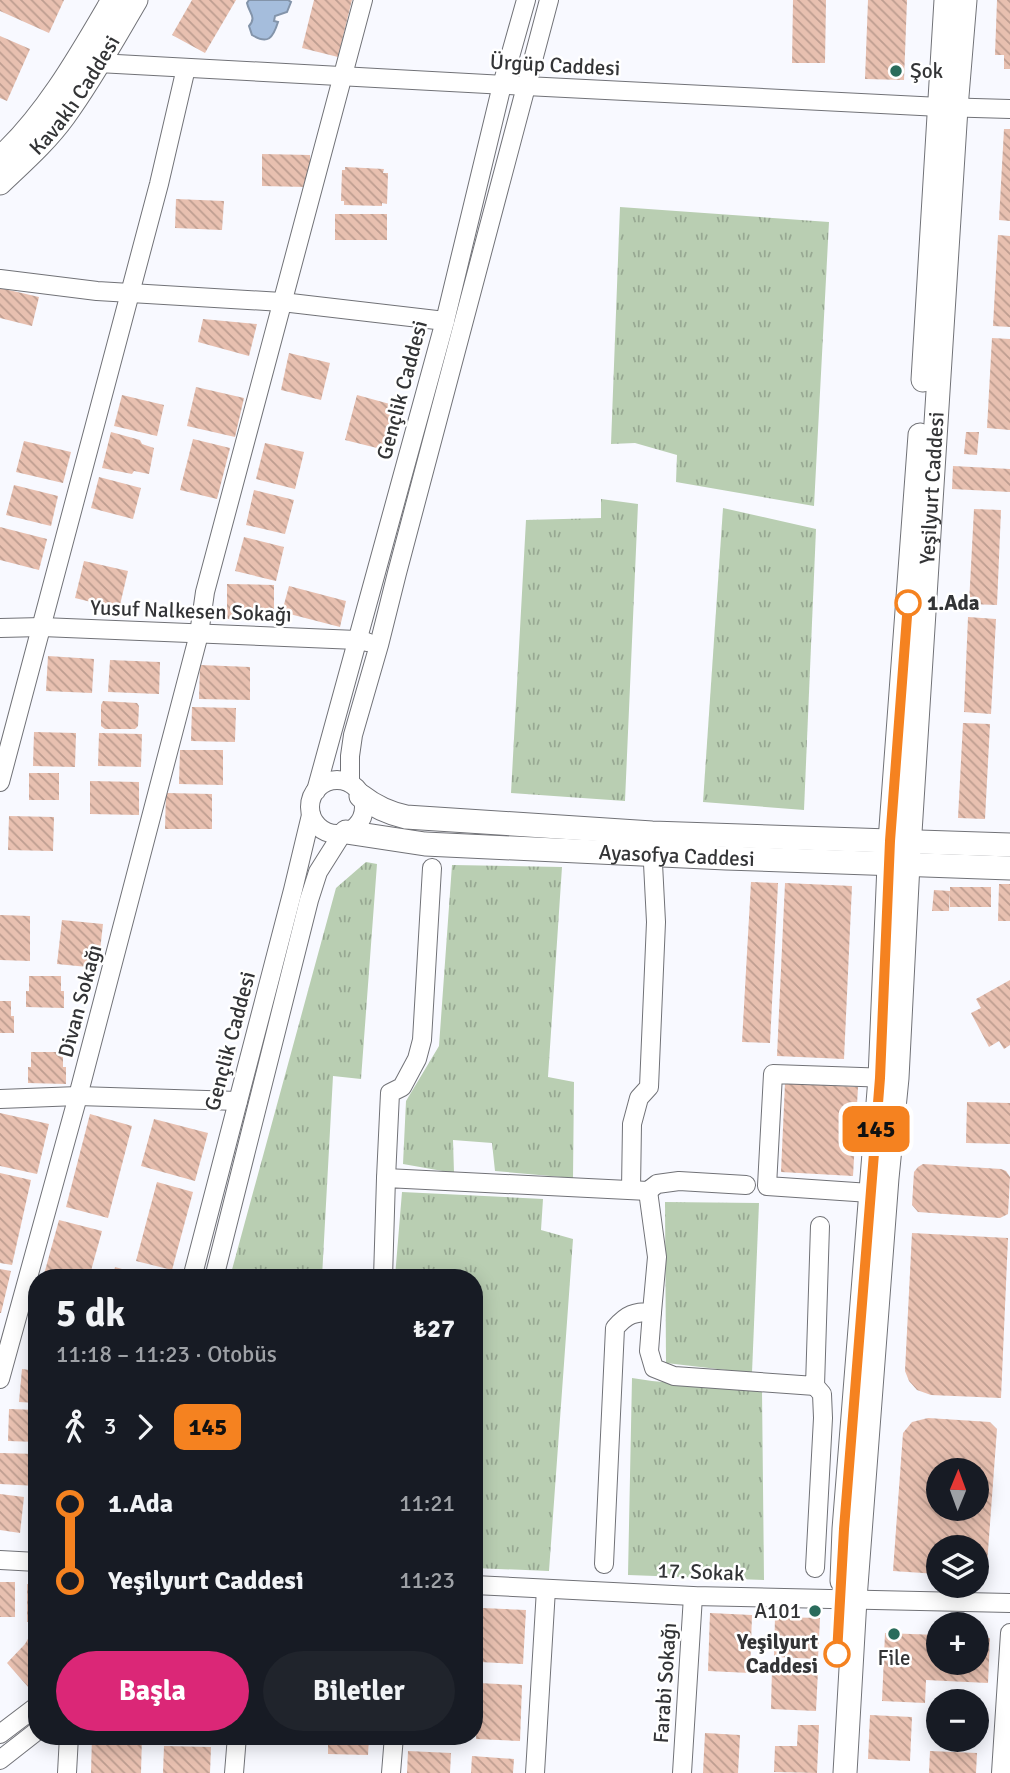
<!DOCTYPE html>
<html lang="tr">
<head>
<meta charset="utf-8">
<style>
  :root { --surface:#171b24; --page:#20242c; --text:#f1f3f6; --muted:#9ea1a6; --accent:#db2777 }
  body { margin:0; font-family:Signika,sans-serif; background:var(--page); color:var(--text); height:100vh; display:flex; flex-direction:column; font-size:26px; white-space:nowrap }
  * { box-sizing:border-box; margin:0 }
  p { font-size:23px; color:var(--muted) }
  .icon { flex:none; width:38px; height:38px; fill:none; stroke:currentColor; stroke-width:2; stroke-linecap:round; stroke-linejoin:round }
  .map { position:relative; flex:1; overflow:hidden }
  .drawer { position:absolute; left:28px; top:1269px; width:455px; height:476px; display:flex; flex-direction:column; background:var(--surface); border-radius:28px; box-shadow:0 4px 18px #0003 }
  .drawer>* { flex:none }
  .badge { padding:0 14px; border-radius:10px; font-size:24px; line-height:46px }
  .needle { width:46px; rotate:1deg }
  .buttons { position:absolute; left:926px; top:1458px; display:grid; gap:14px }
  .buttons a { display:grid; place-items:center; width:63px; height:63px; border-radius:50%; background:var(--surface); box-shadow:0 4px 18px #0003; font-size:35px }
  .map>.badge { position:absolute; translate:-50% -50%; box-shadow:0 0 0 4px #fff }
  .legs { display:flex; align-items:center; gap:10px; height:77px; padding:0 28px; font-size:23px }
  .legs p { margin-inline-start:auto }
  .headline { display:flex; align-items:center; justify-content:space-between; height:119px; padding:0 28px }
  h1 { font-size:38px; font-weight:800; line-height:52px }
  .primary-button { display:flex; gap:14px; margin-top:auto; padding:14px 28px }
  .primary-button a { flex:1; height:80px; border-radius:42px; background:var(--accent); color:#fff; font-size:28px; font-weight:800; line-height:80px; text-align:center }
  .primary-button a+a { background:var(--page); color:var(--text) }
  ul { padding:0 28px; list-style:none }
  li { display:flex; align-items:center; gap:24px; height:77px; font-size:26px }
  li i { display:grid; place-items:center; width:10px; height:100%; margin:0 9px; background:currentColor }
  li i::after { content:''; width:18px; height:18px; margin:-9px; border:5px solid; border-radius:50%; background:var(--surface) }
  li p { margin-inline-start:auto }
  li:first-child i { background:linear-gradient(#0000 50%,currentColor 0) }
  li:last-child i { background:linear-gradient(currentColor 50%,#0000 0) }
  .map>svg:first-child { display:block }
  .grass { fill:url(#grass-tufts) }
  .water { fill:#a5bddc; stroke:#8394aa; stroke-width:2 }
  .building { fill:url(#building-back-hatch); fill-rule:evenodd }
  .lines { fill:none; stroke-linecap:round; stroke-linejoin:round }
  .minor-casing { stroke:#717277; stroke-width:20 }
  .major-casing { stroke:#717277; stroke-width:25 }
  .minor { stroke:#fff; stroke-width:18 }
  .major { stroke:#fff; stroke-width:23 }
  .line-1-casing { stroke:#fff; stroke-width:16 }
  .line-1 { stroke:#f58220; stroke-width:10 }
  .poi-dot { fill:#2a6c5c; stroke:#fff; stroke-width:2.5 }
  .stop-1-dot { fill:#fff; stroke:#f58220; stroke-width:3.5 }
  .labels { text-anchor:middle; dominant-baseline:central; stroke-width:5; stroke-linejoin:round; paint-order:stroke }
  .street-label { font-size:21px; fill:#333436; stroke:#fff }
  .poi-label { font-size:21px; fill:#333436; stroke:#fff; text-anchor:start }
  .stop-label { font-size:21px; font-weight:bold; fill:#333436; stroke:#fff; text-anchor:start }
</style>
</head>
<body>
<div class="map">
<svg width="1010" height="1773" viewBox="0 0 1010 1773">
  <defs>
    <pattern id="grass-tufts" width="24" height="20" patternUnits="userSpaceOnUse" patternTransform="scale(1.75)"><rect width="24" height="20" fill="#b9ceb2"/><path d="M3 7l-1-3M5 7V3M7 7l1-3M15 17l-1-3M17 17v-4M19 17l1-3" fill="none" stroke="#97a892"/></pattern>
    <pattern id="building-back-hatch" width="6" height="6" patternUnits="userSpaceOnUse" patternTransform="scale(1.75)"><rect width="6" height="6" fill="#e8c0b0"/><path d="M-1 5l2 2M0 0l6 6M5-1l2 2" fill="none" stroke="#bd9d90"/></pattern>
  </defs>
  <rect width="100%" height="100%" fill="#f8f9ff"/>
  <g class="grass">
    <polygon points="620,207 829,222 814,506 676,482 677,455 635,443 611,444"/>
    <polygon points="601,499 638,504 625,801 511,793 526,520 601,518"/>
    <polygon points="723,508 816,529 804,810 703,802"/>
    <polygon points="366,862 377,864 361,1079 333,1076 322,1277 230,1277 336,888"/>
    <polygon points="452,865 562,867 548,1077 574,1082 573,1178 495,1171 492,1143 453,1140 454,1173 403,1164 406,1101 439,1046"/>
    <polygon points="402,1192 543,1199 541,1230 573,1239 549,1571 474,1568 474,1278 395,1277"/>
    <polygon points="665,1202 759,1203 752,1373 666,1363"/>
    <polygon points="632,1378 652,1381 762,1391 764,1580 628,1575"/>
  </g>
  <path class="water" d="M249 0H288L291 2 287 12 275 16 274 21 278 22C273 38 268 45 252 35L249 26C257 17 249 13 247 3Z"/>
  <g class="building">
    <polygon points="0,0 64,0 49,33 0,11"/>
    <polygon points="192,0 236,0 205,53 172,35"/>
    <polygon points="314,0 352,0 338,57 302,48"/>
    <polygon points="793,0 826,0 825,63 792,63"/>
    <polygon points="868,0 907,0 904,80 865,79"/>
    <polygon points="997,0 1010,0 1010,69 1004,69 1004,55 995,55"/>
    <polygon points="0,36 30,49 7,101 0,98"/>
    <polygon points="1004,129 1010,129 1010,221 999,220"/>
    <polygon points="262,154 310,155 310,177 307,187 262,186"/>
    <polygon points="345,167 384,169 383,173 388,173 387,204 382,203 382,206 344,205 344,201 341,201 342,170 345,170"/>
    <polygon points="176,199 224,201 222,230 175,228"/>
    <rect x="335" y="214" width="52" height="26"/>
    <polygon points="998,235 1010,236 1010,327 993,326"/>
    <polygon points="0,288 39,297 32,326 0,318"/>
    <polygon points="203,319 257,324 249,356 198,342"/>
    <polygon points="992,338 1010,339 1010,430 987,428"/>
    <polygon points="289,353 330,363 321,400 281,390"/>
    <polygon points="196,387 244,398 235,437 187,426"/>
    <polygon points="122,395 164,405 157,436 114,426"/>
    <polygon points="357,395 397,406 385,450 345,440"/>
    <polygon points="111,432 140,440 142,444 154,448 149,474 134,471 132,474 102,468"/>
    <polygon points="966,432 979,432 977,455 964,454"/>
    <polygon points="193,439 230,448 217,499 180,490"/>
    <polygon points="24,441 71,452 63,483 16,472"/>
    <polygon points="265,443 304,452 295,489 256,479"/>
    <polygon points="953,466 1010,469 1010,492 952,489"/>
    <polygon points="99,477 141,488 133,519 91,508"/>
    <polygon points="14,485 58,496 51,526 6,515"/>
    <polygon points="254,490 294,500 285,534 246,525"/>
    <polygon points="974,509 1001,510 997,605 969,604"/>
    <polygon points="0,527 47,539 39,570 0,560"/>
    <polygon points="244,537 284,547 276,581 235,571"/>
    <polygon points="84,561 128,571 119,609 75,598"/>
    <polygon points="227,584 274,585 274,620 227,619"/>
    <polygon points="289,586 346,601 340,627 282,612"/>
    <polygon points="968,617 996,619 991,714 964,712"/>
    <polygon points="48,656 94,659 92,693 46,691"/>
    <polygon points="110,660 160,662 159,694 108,692"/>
    <polygon points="200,665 250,667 250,700 199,699"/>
    <polygon points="103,701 137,703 139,706 138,726 135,729 105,729 101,726 101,705"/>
    <polygon points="192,707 236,708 235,742 191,741"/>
    <polygon points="963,723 990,724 985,819 958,818"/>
    <polygon points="34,732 76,733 75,767 33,766"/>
    <polygon points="99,733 142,734 141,767 98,766"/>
    <polygon points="180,750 223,750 223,785 179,784"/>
    <rect x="29" y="773" width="30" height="27"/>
    <polygon points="90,781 139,782 139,815 90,814"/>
    <polygon points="166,793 212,794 212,829 165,829"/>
    <polygon points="9,816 54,817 53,851 8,850"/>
    <polygon points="751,882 778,883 770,1043 742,1042"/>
    <polygon points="785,883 852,886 844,1059 777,1056"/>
    <polygon points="999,884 1010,884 1010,921 998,921"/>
    <rect x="950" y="887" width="41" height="20"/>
    <polygon points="934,890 950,891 949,911 932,911"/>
    <polygon points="0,915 30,916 30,961 0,960"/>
    <polygon points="62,920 103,924 98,968 57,964"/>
    <polygon points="29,976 61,976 61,991 64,991 64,1008 26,1007 26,991 29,991"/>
    <polygon points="1010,980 1010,1045 1004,1049 999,1041 989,1047 971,1013 981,1008 976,999"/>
    <polygon points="0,1001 11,1001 11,1016 14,1016 14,1033 0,1033"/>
    <polygon points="31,1052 63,1052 63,1067 66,1067 66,1084 28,1083 28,1067 31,1067"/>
    <polygon points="785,1083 858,1087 853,1176 781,1172"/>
    <polygon points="967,1102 1010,1103 1010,1144 966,1143"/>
    <polygon points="0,1113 49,1124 37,1174 0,1166"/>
    <polygon points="90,1114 132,1126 108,1218 66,1207"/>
    <polygon points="154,1119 208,1133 195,1181 141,1166"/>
    <polygon points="923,1164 1001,1169 1006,1171 1010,1177 1008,1214 1000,1218 918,1212 912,1205 914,1172 918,1167"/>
    <polygon points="0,1173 31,1180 12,1265 0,1263"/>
    <polygon points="157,1182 193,1192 172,1270 136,1261"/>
    <polygon points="59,1220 102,1231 89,1278 43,1278"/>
    <polygon points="912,1233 1008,1238 1001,1398 931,1395 917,1390 909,1381 905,1371"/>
    <polygon points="115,1267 150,1277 150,1278 113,1278"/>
    <polygon points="0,1269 11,1271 1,1313 0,1313"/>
    <polygon points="22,1369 37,1371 37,1403 19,1402"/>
    <polygon points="9,1409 37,1410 37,1442 8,1441"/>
    <path d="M928 1418 990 1422 997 1429 986 1578 976 1577V1547H938V1574L893 1571 903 1433 912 1422ZM938 1470H976V1508H938Z"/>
    <polygon points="0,1453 37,1454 37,1486 0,1484"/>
    <polygon points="0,1494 24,1497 20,1533 0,1530"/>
    <rect x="0" y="1582" width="15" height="35"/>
    <polygon points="27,1584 37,1585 37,1622 27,1622"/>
    <polygon points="482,1608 526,1610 523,1664 479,1662"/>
    <polygon points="710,1613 752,1615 750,1673 708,1671"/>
    <polygon points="775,1617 820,1618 818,1659 774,1657"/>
    <polygon points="37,1623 37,1682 29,1688 7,1663 25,1644"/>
    <polygon points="885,1633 938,1635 938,1662 976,1662 976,1637 990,1638 988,1683 926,1680 925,1703 882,1701"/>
    <polygon points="772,1668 818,1670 816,1711 771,1709"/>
    <polygon points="478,1683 522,1685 520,1741 476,1739"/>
    <polygon points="935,1709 938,1709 938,1738 934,1737"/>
    <polygon points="870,1715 912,1717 910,1761 868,1759"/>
    <polygon points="798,1725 819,1725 817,1773 774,1772 775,1746 797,1746"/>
    <polygon points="705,1733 740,1735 738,1773 703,1773"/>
    <polygon points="92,1736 142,1736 141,1773 91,1773"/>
    <polygon points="328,1736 369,1736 368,1755 328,1754"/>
    <polygon points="164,1746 211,1747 210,1773 163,1773"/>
    <polygon points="408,1751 451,1753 450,1773 407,1773"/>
    <polygon points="930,1751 977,1753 976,1773 929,1773"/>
    <polygon points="472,1756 514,1759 513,1773 471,1773"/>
  </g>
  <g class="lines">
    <defs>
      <g id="minor">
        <polyline points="98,63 526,86 940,107 1010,109"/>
        <polyline points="0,279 97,291 282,302 445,321"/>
        <polyline points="0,628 42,627 357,640 367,642"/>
        <circle cx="337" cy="807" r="27"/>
        <polyline points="0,782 159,184 186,68"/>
        <polyline points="350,783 350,756 353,735 379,645 397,573 549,0"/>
        <polyline points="316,791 445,321 502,85 526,0"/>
        <polyline points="0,1099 78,1096 238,1101"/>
        <polyline points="386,1178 390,1093 402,1087 417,1059 422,1040 432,868"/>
        <polyline points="631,1189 632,1124 639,1098 649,1087 656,922 652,844"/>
        <polyline points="870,1193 767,1186 773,1074 890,1078"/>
        <polyline points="192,1278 293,890 311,815"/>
        <polyline points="214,1278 309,900 318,872 342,834"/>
        <polyline points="383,1278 386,1178 648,1191 657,1184 679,1181 746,1185"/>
        <polyline points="652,1312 649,1351 654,1368 674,1376 815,1386 820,1226"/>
        <polyline points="0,1379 78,1096 199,634 205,592 363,0"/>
        <polyline points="815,1386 822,1394 823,1418 815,1568"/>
        <polyline points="0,1560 37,1562"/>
        <path d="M604 1564 615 1328C627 1314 634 1312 652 1312L657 1257 648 1191"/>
        <polyline points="474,1585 693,1596 1010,1603"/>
        <polyline points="0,1734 37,1706"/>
        <polyline points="0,1760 37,1731"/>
        <polyline points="67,1773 69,1736"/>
        <polyline points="234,1773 237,1736"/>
        <polyline points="391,1773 394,1736"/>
        <polyline points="535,1773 546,1589"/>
        <polyline points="682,1773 693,1596"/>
        <polyline points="1001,1773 1010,1633"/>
      </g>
      <g id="major">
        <path d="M0 158C46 117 82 53 113 0"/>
        <path id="s1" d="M0 183C22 162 46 141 64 116 91 79 113 39 136 0"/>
        <polyline points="923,380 946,0"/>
        <path d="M361 796C375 807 388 813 406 817L652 833 1010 845"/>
        <path id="s2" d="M346 832 425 844 726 858 1010 868"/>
        <polyline points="842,1581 844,1529 880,1078 890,841 920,435"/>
        <path id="s3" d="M845 1773 855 1599 887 1178 897 1078 908 864 956 108 965 0"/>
      </g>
    </defs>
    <use href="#minor" class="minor-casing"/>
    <use href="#major" class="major-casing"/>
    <use href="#minor" class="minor"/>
    <use href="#major" class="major"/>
  </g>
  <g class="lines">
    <defs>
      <polyline id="line-1" points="837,1654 844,1529 880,1078 890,841 908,603"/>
    </defs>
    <use href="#line-1" class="line-1-casing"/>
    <use href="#line-1" class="line-1"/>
  </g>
  <g class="poi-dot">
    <circle cx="896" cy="71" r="7"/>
    <circle cx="815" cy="1611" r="7"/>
    <circle cx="894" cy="1634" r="7"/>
  </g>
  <g class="stop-1-dot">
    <circle cx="908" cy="603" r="12"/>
    <circle cx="837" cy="1654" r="12"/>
  </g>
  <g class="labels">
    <g class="street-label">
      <text transform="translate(555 65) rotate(3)">Ürgüp Caddesi</text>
      <text stroke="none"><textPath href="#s1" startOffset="116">Kavaklı Caddesi</textPath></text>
      <text transform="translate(402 390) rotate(-75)">Gençlik Caddesi</text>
      <text stroke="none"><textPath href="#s3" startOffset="1288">Yeşilyurt Caddesi</textPath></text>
      <text transform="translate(191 611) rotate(2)">Yusuf Nalkesen Sokağı</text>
      <text stroke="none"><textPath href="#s2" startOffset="332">Ayasofya Caddesi</textPath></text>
      <text transform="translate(80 1001) rotate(-75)">Divan Sokağı</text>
      <text transform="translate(230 1041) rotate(-75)">Gençlik Caddesi</text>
      <text transform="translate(701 1572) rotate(2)">17. Sokak</text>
      <text transform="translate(665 1683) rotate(-86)">Farabi Sokağı</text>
    </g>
    <g class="poi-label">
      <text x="910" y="71">Şok</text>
      <text x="801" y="1611" text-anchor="end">A101</text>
      <text x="894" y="1658" text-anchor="middle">File</text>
    </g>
    <g class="stop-label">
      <text x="927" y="603">1.Ada</text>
      <text x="818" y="1642" text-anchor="end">Yeşilyurt<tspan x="818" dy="24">Caddesi</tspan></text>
    </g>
  </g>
</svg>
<div class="buttons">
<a><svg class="needle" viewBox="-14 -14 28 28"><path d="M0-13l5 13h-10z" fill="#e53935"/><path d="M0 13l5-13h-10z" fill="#9ea1a6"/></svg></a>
<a><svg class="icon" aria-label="layers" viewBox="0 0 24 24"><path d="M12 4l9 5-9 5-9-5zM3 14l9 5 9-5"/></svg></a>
<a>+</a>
<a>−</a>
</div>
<b class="badge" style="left:876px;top:1129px;background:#f58220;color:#111">145</b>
<section class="drawer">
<div class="headline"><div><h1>5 dk</h1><p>11:18 – 11:23 · Otobüs</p></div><b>₺27</b></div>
<div class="legs"><svg class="icon" aria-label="walk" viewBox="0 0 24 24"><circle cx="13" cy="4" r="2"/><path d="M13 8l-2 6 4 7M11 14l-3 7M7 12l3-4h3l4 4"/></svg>3<svg class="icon" aria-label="forward" viewBox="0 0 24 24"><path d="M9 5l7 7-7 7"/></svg><b class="badge" style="background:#f58220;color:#111">145</b></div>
<ul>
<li><i style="color:#f58220"></i><b>1.Ada</b><p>11:21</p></li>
<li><i style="color:#f58220"></i><b>Yeşilyurt Caddesi</b><p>11:23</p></li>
</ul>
<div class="primary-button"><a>Başla</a><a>Biletler</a></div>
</section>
</div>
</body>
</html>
